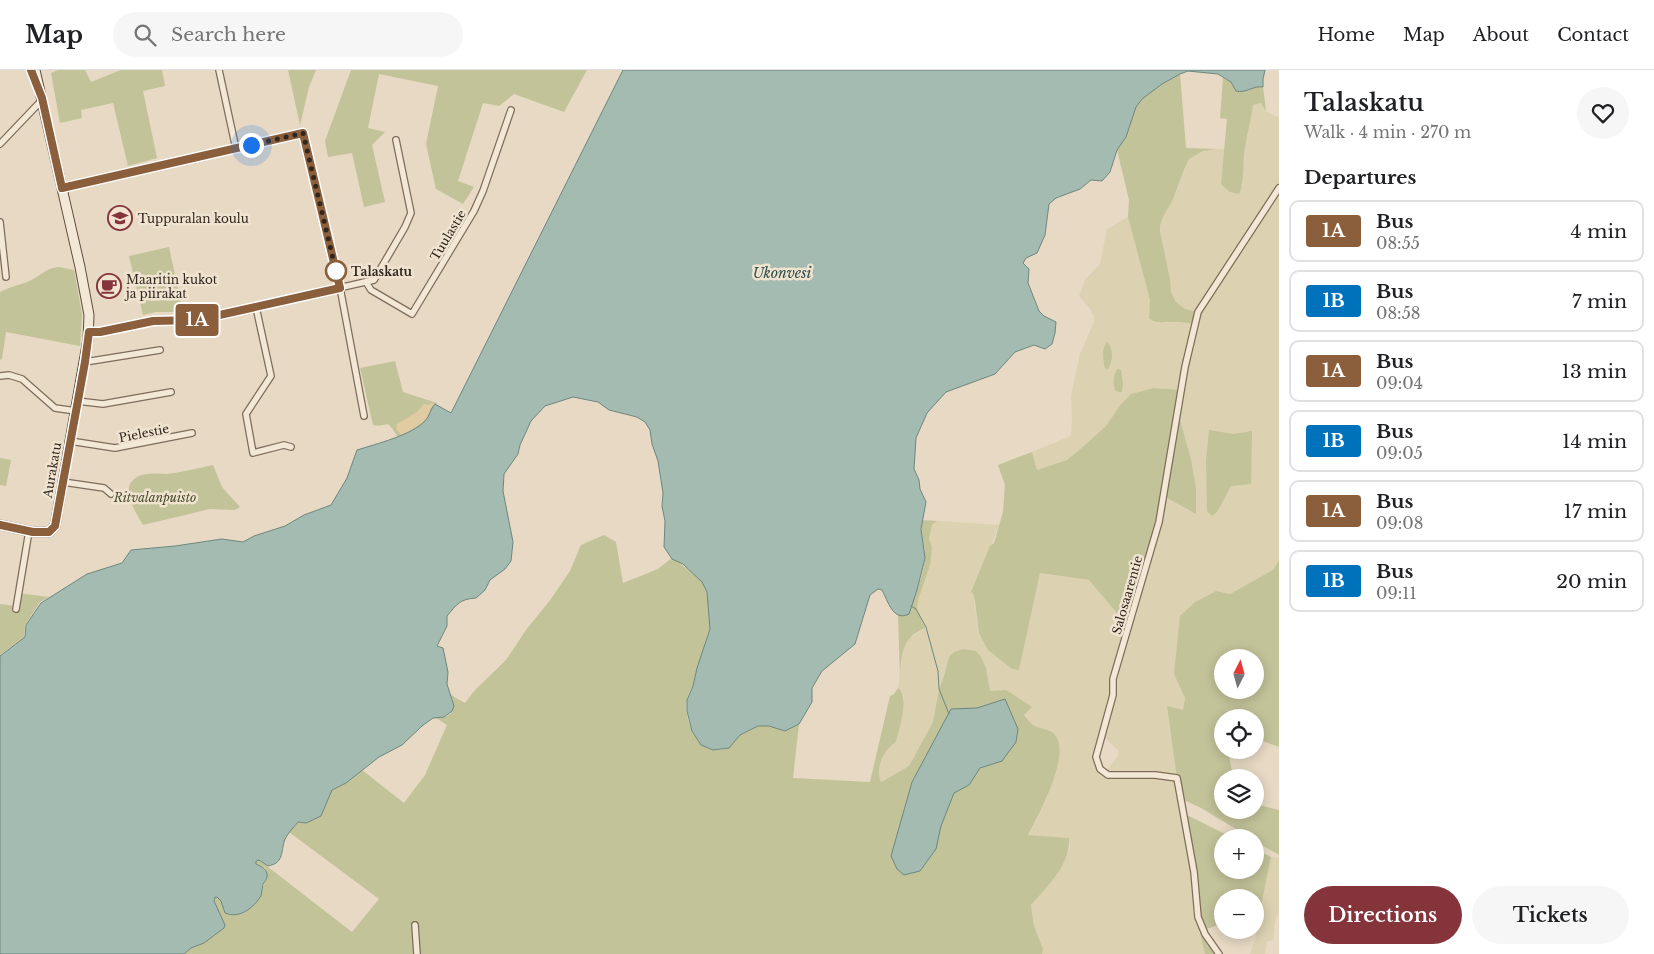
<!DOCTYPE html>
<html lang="en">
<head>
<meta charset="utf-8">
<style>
  :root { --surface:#fff; --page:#f6f6f6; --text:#202124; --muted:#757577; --line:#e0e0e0; --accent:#86343c }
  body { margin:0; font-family:"Libre Baskerville",serif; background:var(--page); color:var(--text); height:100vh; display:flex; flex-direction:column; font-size:19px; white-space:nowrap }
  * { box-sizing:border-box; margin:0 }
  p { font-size:16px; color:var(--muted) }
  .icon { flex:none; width:28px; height:28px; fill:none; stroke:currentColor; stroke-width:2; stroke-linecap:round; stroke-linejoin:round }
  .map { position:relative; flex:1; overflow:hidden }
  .details { display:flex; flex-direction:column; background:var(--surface); width:375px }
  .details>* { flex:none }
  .badge { padding:0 10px; border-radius:4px; font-size:18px; line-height:32px }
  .needle { width:32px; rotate:6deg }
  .buttons { position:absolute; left:1214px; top:579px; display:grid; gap:10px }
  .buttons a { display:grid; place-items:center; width:50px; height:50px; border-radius:50%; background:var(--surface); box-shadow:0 2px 12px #0003; font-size:25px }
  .you { position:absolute; width:25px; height:25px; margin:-12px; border:4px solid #fff; border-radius:50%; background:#1a73e8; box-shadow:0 0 0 8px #1a73e833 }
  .map>.badge { position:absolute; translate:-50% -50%; box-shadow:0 0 0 2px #fff }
  h2 { padding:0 25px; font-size:19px; line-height:45px }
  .round { display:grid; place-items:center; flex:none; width:52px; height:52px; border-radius:26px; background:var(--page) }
  .head { display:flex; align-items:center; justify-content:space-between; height:85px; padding:0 25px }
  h1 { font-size:24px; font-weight:600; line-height:38px }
  .action { display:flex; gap:10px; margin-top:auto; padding:10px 25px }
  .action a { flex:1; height:58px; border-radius:30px; background:var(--accent); color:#fff; font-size:20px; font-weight:600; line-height:58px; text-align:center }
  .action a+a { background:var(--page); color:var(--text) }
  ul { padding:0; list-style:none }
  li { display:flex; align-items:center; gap:15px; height:62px; margin:0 10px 8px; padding:0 15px; border:2px solid var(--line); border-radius:10px }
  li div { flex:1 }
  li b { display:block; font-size:19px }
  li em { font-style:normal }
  li .badge { min-width:55px; font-weight:700; text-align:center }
  header { display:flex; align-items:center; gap:30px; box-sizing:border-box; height:70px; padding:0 25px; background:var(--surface); border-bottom:1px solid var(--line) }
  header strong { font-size:24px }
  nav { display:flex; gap:28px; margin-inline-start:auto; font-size:18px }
  .search { width:350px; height:45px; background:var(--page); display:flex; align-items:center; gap:12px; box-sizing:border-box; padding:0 18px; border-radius:28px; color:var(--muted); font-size:19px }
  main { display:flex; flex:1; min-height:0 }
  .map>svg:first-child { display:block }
  .farmland { fill:#dcd1b1; fill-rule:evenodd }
  .green { fill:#c2c399; fill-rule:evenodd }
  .sand { fill:#e0cba3 }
  .water { fill:#a4bbb2; stroke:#6d877e }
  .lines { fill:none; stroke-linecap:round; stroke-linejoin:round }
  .stream { stroke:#6d877e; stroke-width:1 }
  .street-casing { stroke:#7f6c5c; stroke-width:8 }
  .secondary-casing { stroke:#614d3f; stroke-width:11 }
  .street { stroke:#f3e8d5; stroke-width:5.5 }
  .secondary { stroke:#f3e8d5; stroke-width:9 }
  .line-casing { stroke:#fff; stroke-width:11 }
  .line { stroke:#8b5e3c; stroke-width:8 }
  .walk { stroke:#31261e; stroke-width:5; stroke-dasharray:0 9 }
  .stop-dot { fill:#fff; stroke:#8b5e3c; stroke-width:2.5 }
  .labels { text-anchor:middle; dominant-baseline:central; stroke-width:5; stroke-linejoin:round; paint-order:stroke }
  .poi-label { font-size:12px; fill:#31261e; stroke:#f0e4d1; text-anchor:start }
  .street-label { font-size:12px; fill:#31261e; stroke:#f0e4d1 }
  .stop-label { font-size:12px; font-weight:bold; fill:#31261e; stroke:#f0e4d1; text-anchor:start }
  .park-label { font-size:12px; font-style:italic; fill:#444a28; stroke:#f0e4d1 }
  .water-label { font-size:14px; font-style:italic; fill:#2f4f4a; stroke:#f0e4d1 }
</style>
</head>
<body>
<header>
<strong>Map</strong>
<div class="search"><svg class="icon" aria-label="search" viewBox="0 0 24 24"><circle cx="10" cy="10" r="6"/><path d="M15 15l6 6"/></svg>Search here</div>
<nav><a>Home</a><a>Map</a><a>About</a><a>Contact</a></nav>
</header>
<main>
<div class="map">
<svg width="1279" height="884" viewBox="0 0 1279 884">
  <rect width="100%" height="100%" fill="#e7d9c3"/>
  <g class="farmland">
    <path d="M1261 33 1266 41 1279 48V491L1273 500 1230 524 1216 521 1195 532 1174 603 1185 628 1183 640 1167 637 1202 873 1205 884H1042L1043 879 1034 856 1031 835 1051 812 1063 793 1070 779 1069 768 1028 766 1047 728 1053 663 1034 656 1024 644 1031 637 990 621 986 598 949 587 944 606 939 619 933 652 909 696 880 712 878 705 881 689 889 676 896 672 900 656 904 627 902 621 898 618 904 576 908 570 924 558 917 541 918 530 932 477 929 469 932 454 937 451 999 455 973 524 979 563 1019 600 1040 503 1089 510 1163 426 1187 440 1196 443V418L1191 389 1180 350 1184 320 1153 318 1131 324 1121 334 1106 356 1077 382 1067 390 1037 400 1032 382 1071 366 1072 350 1071 326 1080 284 1094 252V246L1090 239 1079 226 1085 210 1100 194 1107 159 1128 147 1150 230 1149 248 1167 253 1175 251 1195 240H1185L1176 232 1171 222 1170 209 1160 160 1161 149 1174 128 1189 89 1203 81 1216 79H1225L1221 114 1243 116 1242 105 1245 77 1253 35ZM1103 650 1106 651 1105 668 1119 681 1118 686 1107 700 1100 697 1094 687 1095 677 1101 667Z"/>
    <polygon points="1271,787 1279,788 1279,841 1275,853 1273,870 1267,872 1265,884 1250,884 1255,870"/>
  </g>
  <g class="green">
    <polygon points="58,0 85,0 91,12 121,0 162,0 165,16 143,21 157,88 128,96 113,33 81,40 82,48 60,53 51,3"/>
    <polygon points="288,0 316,0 309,17 300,55"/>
    <polygon points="351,0 587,0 564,42 514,24 499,36 483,33 458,111 474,117 463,134 436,119 426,74 438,16 379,4 368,58 385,62 372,75 385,132 364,137 352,83 328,87 325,71"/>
    <path d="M1180 4 1186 78 1216 79 1203 81 1189 89C1183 101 1179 114 1174 127 1169 140 1160 145 1160 161L1170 209 1171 222 1176 232 1185 239 1198 242 1195 254C1189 253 1184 252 1178 252 1168 251 1157 255 1149 248L1150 230 1128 147 1129 130 1117 80 1126 67 1136 37 1142 29 1162 14Z"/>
    <path d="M1223 8 1231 12 1236 21C1245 24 1254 15 1263 17L1266 41 1261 33 1253 35C1251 50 1247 64 1245 78 1242 92 1245 112 1239 124L1230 122 1221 114 1227 49 1220 48Z"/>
    <polygon points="169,177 183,242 156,242 143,245 129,186"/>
    <path d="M59 197 74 200 82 244 80 276 6 262 2 289 0 290V222C9 217 17 216 27 212 39 208 44 198 59 197Z"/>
    <path d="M1107 272C1114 280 1113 290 1108 299L1105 298C1103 288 1101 281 1107 272Z"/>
    <path d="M395 291 403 322 437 333C431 339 430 345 426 350 421 356 405 365 398 367 384 346 391 358 373 355L360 298Z"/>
    <path d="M1117 299 1121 300 1123 314 1122 322H1119L1115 320C1113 312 1113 307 1117 299Z"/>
    <polygon points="1153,318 1184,320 1180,350 1191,389 1196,418 1196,444 1163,426 1128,556 1089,510 1040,503 1019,600 1012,599 988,580 979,563 975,531 973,524 971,522 990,476 994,473 1003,442 1005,415 998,395 1032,382 1037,400 1067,390 1077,382 1106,356 1121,334 1131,324"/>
    <polygon points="1209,360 1233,364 1252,361 1251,414 1231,416 1217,442 1212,446 1207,441 1206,391"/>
    <polygon points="0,388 11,390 6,416 0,415"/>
    <path d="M213 395 222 417 240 437 235 440 210 439 143 455C136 442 118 418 137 407 146 402 158 404 167 404 183 402 198 398 213 395Z"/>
    <path d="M677 450H684L692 463 688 471 689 474 700 476 704 485 702 491 706 493 720 490 726 482H731L733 479V482H737L735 486 741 491 749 484 755 488 753 493 757 494 761 491 770 493V502L778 506 782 515 780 522 778 523C778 529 782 535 781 542 777 565 759 572 739 575 725 577 723 579 708 575L710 572 708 563C703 580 698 598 693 615 691 620 688 624 687 629 683 646 695 677 713 680 718 681 724 679 728 678L740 665 758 656H769L785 660 799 654 793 708 870 712 890 626 894 624 898 618C910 625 899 660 896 672 883 680 875 698 881 712L909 696 933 652 939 619 944 606 949 587 954 582 963 579 976 581 981 587 986 598 990 621 1006 620 1032 637 1024 645C1027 648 1031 654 1035 656 1040 659 1049 659 1053 663 1074 680 1038 746 1028 765L1069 768C1071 794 1047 817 1031 835L1034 856 1043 879 1042 884H184L191 878 204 873 224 858 225 855 214 831 215 827H217L221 831 226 843 228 844H242L261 825 267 803 265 798 256 794V791L259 790 352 862 379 829 289 762 298 752 306 753 321 746 332 720 346 713 362 700 404 733 425 705 447 655 436 648C453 647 455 640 451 625L465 633 475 620 506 590 526 560 551 529 570 501 581 475 604 465 616 472 623 513 658 499 672 488 667 473 680 458ZM676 490C689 492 698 499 702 511Z"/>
    <path d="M922 450 937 451 932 455 929 469 932 477 930 495 918 530 917 541 925 558C901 568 902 584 900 606L898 545 903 546 908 543C914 528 925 502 925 486 925 474 920 462 922 450Z"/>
    <path d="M1279 491V677L1255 668V648H1222V680H1228L1233 707 1222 708V740H1255V734L1279 740V785L1255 771V768L1249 767 1203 739 1182 729 1177 708 1167 636 1183 640 1185 628 1174 604 1180 546 1195 532 1216 521 1230 524 1273 500ZM1222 588H1255V620H1222Z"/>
    <polygon points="17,523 49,527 40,532 25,555 24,567 0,585 0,534 15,536"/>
    <polygon points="1183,743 1231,767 1222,768 1222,800 1255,800 1255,779 1271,787 1256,862 1251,860 1255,860 1255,828 1222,828 1222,854 1206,859 1215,884 1205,884 1202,873"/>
  </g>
  <polygon class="sand" points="432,333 435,334 431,338 426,350 402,366 396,359 397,354 417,342 424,334 428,335"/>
  <g class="water">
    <path d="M623 0H1265L1263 9V17C1254 15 1245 24 1236 21L1231 12 1218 4 1188 1 1180 4 1162 14 1142 29 1136 37 1126 67 1117 80 1110 102 1102 111 1091 110 1080 119 1056 128 1049 134 1045 165 1037 183 1026 188 1023 193 1029 199 1028 213 1039 241 1044 246 1056 252 1055 263 1052 274 1045 279 1034 275 1015 282 995 304 946 322 927 343 916 368 914 399 919 410 920 419 926 432 921 459 925 488 917 520 909 544C893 552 888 531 882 520L878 519 870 525 855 574 822 601 812 618V632L799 654 785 661 769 656H758L740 665 729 678 713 680 701 675 692 661 687 641V630L693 616 697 598 710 559 707 522 702 512 683 494 672 489 664 477 665 451 662 436 663 423 658 391 652 374 650 360 645 352 637 347 609 340 598 332 573 327 545 336 531 351 520 375 518 384 504 404 503 421 513 472 511 491 505 499 490 510 485 520 476 528C460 529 457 534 447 546V556L437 576 443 578 448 602 447 614 454 636 452 641 444 647 433 648 422 656 402 675 379 687 346 713 332 720 321 746 306 753 298 752C293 758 286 765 284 772 281 784 283 793 268 796L259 790 256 791V794C260 796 266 798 267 804 268 808 265 811 263 814 262 818 262 822 261 826 253 838 240 849 225 843L221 831 217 827H215L214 831 225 855 224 858 204 873 191 878 184 884H0V586L25 567 26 555 41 533 87 504 122 493 131 480 175 476 222 469 243 472 254 466 285 456 304 445 331 435 347 408 357 380C376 374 412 365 425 351 430 346 430 339 435 334L451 343Z"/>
    <polygon points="1005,629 1018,659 1016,672 1002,691 980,698 969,715 954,723 941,756 936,779 920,801 904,805 897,799 891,786 912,712 951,639 977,638"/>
  </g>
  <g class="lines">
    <polyline class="stream" points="911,536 916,539 926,557 938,601 939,619 949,644"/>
    <defs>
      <g id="street">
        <polyline points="219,0 236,79"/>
        <polyline points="0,74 42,30"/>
        <polyline points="62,118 303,63 339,212 364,346"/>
        <polyline points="0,152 6,207"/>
        <polyline points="366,212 371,220 412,244 474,141 483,121 511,40"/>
        <polyline points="256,237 271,306 246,344 253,383 284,375 291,377"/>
        <polyline points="89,262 100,262 153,251 197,250 374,210 405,157 411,143 396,70"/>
        <polyline points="85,292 160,280"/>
        <polyline points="0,306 9,305 22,309 55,338 76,341"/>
        <polyline points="77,331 103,334 171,322"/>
        <polyline points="70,371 115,378 192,363"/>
        <polyline points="63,412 104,418 111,424"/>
        <polyline points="16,539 29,461"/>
        <polyline points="415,855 417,884"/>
        <polyline points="1219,884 1205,864 1198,847 1194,802 1177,708 1155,705 1108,705 1100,699 1096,687 1113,625 1113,609 1159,452 1185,297 1198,242 1279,118"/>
      </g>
      <polyline id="secondary" points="0,455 33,462 49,462 55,456 88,269 89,245 80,197 35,0"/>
    </defs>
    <use href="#street" class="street-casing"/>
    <use href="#secondary" class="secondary-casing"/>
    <use href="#street" class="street"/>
    <use href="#secondary" class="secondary"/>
  </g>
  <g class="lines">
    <defs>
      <polyline id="line" points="0,455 33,462 49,462 55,456 85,292 89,262 100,262 153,251 197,250 340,218 303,63 62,118 42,28 31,0"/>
    </defs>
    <use href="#line" class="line-casing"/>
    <use href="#line" class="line"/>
    <polyline class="walk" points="251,75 303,63 336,201"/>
  </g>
  <defs>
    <symbol id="school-ring" viewBox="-11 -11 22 22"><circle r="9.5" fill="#f0e4d1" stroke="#86343c" stroke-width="1.5"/><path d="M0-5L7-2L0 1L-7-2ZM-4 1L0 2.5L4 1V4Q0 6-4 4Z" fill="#86343c"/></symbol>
    <symbol id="cafe-ring" viewBox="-11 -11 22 22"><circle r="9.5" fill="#f0e4d1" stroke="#86343c" stroke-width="1.5"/><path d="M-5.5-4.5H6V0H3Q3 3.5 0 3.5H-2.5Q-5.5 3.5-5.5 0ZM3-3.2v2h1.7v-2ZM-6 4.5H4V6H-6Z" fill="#86343c"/></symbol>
  </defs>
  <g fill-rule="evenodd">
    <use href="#school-ring" x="106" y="134" width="28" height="28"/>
    <use href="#cafe-ring" x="95" y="202" width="28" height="28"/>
  </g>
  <circle class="stop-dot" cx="336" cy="201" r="10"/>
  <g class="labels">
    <g class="poi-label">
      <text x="138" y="148">Tuppuralan koulu</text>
      <text x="126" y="209">Maaritin kukot<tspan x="126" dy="14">ja piirakat</tspan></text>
    </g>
    <g class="street-label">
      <text transform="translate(448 165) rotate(-59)">Tuulastie</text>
      <text transform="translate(144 363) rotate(-11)">Pielestie</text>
      <text transform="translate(52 400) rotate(-80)">Aurakatu</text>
      <text transform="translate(1127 525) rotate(-74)">Salosaarentie</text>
    </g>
    <g class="stop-label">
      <text x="351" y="201">Talaskatu</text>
    </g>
    <g class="park-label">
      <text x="155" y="427">Ritvalanpuisto</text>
    </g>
    <g class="water-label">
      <text x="782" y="203">Ukonvesi</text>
    </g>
  </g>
</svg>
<div class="buttons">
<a><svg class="needle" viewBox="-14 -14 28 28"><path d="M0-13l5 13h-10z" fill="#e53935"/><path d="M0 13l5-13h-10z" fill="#757577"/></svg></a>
<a><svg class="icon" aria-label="locate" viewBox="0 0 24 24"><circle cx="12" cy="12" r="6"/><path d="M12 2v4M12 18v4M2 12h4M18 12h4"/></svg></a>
<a><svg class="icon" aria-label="layers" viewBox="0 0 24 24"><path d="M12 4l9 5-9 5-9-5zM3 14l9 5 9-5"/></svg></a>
<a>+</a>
<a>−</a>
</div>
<div class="you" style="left:251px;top:75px"></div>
<b class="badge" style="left:197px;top:250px;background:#8b5e3c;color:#fff">1A</b>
</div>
<section class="details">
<div class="head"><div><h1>Talaskatu</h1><p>Walk · 4 min · 270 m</p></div><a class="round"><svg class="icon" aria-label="heart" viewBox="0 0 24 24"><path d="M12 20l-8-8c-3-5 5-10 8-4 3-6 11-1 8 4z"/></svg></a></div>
<h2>Departures</h2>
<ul>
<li><span class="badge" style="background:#8b5e3c;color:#fff">1A</span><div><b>Bus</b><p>08:55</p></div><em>4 min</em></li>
<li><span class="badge" style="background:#0072bc;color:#fff">1B</span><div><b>Bus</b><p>08:58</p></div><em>7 min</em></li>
<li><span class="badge" style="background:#8b5e3c;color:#fff">1A</span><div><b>Bus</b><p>09:04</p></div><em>13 min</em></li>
<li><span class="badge" style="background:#0072bc;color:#fff">1B</span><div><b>Bus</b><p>09:05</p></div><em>14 min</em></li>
<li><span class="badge" style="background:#8b5e3c;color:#fff">1A</span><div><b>Bus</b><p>09:08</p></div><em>17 min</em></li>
<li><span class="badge" style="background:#0072bc;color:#fff">1B</span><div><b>Bus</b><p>09:11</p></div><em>20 min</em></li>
</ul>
<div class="action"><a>Directions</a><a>Tickets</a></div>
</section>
</main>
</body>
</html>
